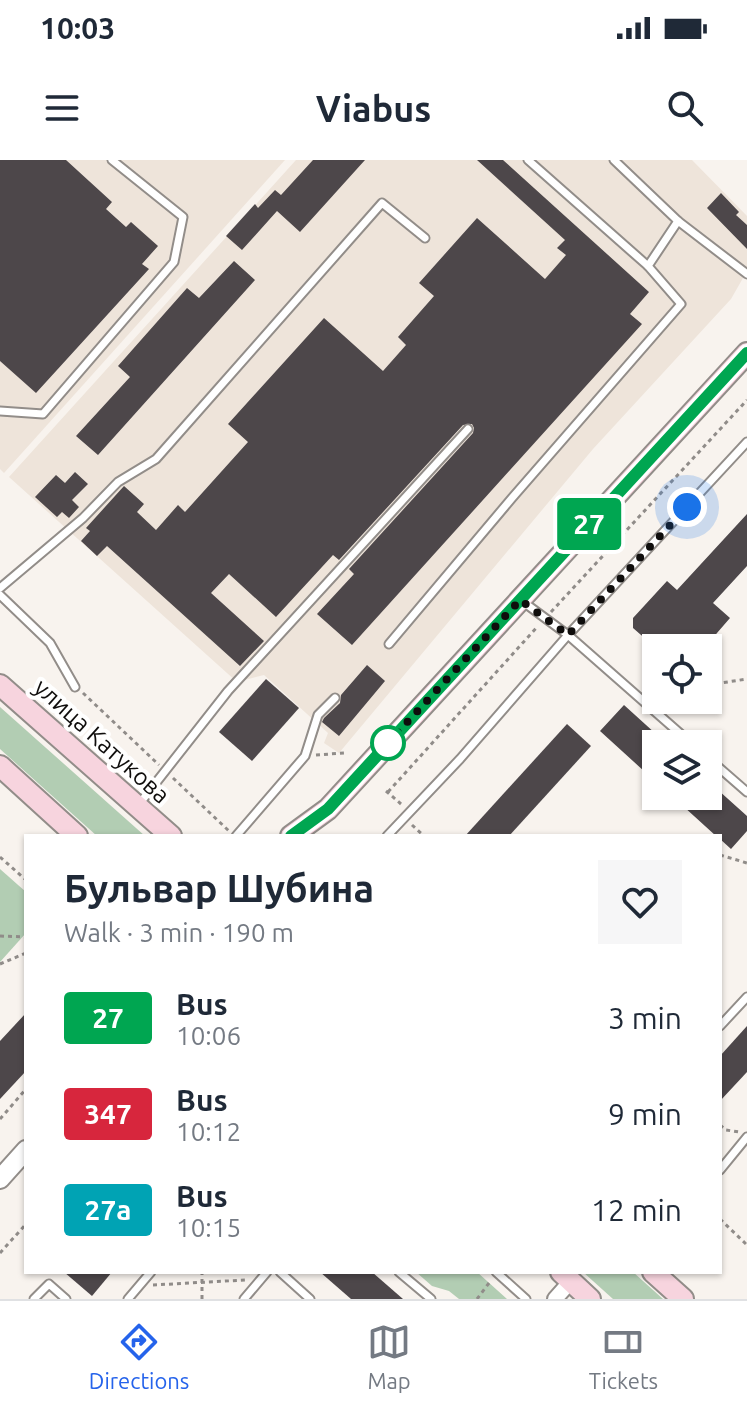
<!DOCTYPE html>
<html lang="en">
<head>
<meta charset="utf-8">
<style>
  :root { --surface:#fff; --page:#f6f6f7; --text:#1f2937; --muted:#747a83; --line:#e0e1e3; --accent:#2563eb }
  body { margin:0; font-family:Ubuntu,sans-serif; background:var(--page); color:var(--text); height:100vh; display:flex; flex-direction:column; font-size:30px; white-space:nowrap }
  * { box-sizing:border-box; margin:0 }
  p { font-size:26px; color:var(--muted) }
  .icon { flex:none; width:44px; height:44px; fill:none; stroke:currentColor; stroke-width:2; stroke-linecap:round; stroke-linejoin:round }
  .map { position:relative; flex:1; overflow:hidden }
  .drawer { position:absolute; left:24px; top:674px; width:698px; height:440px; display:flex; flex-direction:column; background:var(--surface); border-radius:0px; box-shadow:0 2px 6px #0004 }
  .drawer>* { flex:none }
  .badge { padding:0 16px; border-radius:6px; font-size:28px; line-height:52px }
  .fabs { position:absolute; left:642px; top:474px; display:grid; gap:16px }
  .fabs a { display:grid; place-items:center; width:80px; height:80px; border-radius:0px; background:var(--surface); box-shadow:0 2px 6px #0004; font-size:40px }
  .you { position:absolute; width:40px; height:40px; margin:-20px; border:6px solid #fff; border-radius:50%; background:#1a73e8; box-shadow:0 0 0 12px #1a73e833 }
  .map>.badge { position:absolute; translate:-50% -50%; box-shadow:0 0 0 4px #fff }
  .round { display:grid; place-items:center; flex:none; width:84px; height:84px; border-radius:0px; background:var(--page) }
  .overview { display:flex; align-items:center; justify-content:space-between; height:136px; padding:0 40px }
  h1 { font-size:38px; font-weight:700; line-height:60px }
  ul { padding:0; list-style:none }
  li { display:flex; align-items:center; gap:24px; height:96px; padding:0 40px }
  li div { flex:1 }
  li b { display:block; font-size:30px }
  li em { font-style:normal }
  li .badge { min-width:88px; font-weight:700; text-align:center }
  .status { display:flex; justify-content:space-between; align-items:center; height:56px; padding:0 40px; background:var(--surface); direction:ltr }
  .status svg { height:22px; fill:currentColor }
  header { display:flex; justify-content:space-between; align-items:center; height:104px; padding:0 40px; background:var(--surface); font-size:36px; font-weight:700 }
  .dock { display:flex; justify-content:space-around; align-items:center; height:112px; border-top:2px solid var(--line); background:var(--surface); font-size:22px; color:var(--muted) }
  .dock a { display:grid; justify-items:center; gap:4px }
  .dock .current { color:var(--accent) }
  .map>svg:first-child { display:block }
  .built { fill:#eee4da }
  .green { fill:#b2cdb3 }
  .building { fill:#4d474a }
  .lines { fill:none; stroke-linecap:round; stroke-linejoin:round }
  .service-casing { stroke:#928d89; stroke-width:11 }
  .minor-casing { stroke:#928d89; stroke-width:18 }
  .tertiary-casing { stroke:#928d89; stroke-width:22 }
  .secondary-casing { stroke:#928d89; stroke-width:24 }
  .path { stroke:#908c89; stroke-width:3; stroke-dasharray:4 4; stroke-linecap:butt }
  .service { stroke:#fff; stroke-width:7 }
  .minor { stroke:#fff; stroke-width:14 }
  .tertiary { stroke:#fff; stroke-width:18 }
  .secondary { stroke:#f7d4de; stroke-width:20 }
  .line-casing { stroke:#fff; stroke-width:18 }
  .line { stroke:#00a651; stroke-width:12 }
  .walk { stroke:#0f0d0c; stroke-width:8; stroke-dasharray:0 14.4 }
  .stop-dot { fill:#fff; stroke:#00a651; stroke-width:4 }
  .labels { text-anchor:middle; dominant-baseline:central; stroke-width:8; stroke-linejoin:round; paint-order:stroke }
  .street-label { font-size:24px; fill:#0f0d0c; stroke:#fff }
</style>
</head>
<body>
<div class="status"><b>10:03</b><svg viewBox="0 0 49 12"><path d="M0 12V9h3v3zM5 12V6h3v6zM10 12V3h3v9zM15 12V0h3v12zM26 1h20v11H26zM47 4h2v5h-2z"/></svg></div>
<header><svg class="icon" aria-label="menu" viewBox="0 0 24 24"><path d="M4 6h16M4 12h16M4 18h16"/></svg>Viabus<svg class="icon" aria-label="search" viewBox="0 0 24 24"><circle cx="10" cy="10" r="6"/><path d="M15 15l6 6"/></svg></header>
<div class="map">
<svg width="747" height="1139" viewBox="0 0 747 1139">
  <rect width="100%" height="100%" fill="#f8f3ee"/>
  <g class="built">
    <polygon points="0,0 285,0 4,313 0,309"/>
    <polygon points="296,0 692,0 747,56 747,111 731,139 593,289 339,593 324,583 328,573 264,515 237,522 9,317"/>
  </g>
  <g class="green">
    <polygon points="0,547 145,676 97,676 0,589"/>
    <polygon points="0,709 26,732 26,773 0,802"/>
    <polygon points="416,1112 477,1112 507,1139 459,1139 449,1131 432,1126"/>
    <polygon points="583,1112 633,1112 663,1139 613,1139"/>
  </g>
  <g class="building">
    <polygon points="0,0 66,0 112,42 106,49 126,67 131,62 158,86 142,104 149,109 36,233 0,201"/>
    <polygon points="313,0 365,0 300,72 277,51 242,90 226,76 255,44 258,48 275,30 281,35"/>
    <polygon points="477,0 503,0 649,132 630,154 642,164 352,485 317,454 354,414 349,409 473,273 474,268 472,264 463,265 339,400 333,395 276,457 229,414 211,433 264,481 240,506 107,386 97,396 81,381 90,371 86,368 124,326 144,344 137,352 156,370 178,345 185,352 248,282 228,264 324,158 383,211 406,185 398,177 434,136 419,123 477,58 545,119 566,95 557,88 565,80"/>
    <polygon points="721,33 739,52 736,55 747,65 747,89 707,48"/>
    <polygon points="234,101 255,120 98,295 76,276 130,217 118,206 187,128 199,138"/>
    <polygon points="75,312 88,324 72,340 79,347 69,358 62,352 57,357 35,337 56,315 65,323"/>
    <polygon points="747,354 747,406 713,443 730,458 704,488 656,488 633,468 633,458 667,421 677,430"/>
    <polygon points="367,505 385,521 339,576 322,562 324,558 340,543 341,535"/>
    <polygon points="266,519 299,548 252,601 219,572"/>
    <polygon points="624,545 667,584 656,584 656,622 600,571"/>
    <polygon points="567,564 591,586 509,676 465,676"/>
    <polygon points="708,621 747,656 747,671 731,689 720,679 720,676 716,676 672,636 708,636"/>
    <polygon points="26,853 26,911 0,939 0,881"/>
    <polygon points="747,866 747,912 720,941 720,896"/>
    <polygon points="64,1112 112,1112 92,1136"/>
    <polygon points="320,1112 372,1112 403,1139 351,1139"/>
  </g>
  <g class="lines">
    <defs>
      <g id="service">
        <polyline points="528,0 648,106"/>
        <polyline points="614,0 678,61 747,114"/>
        <polyline points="0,251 43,254 174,102 183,57 112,0"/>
        <polyline points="0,428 83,358 118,322 156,299 382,43 425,78"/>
        <polyline points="0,435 50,483 75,527"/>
        <polyline points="522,441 568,475 692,584"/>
        <polyline points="389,484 512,338 681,144 648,106 678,61"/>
        <polyline points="708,598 747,632"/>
        <polyline points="140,643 228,531 468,269"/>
        <polyline points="236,676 305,596 318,555 335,538"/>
        <polyline points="387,676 460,599 568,475 747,282"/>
        <polyline points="720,866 747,837"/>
        <polyline points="720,1010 747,977"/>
        <polyline points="280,1112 310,1139"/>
        <polyline points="399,1112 431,1139"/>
        <polyline points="496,1112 526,1139"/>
        <polyline points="34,1139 49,1124 66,1139"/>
        <polyline points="128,1139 151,1112"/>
        <polyline points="244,1139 267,1112"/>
      </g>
      <polyline id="minor" points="555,1139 571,1121"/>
      <polyline id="tertiary" points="0,1019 26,990"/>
      <g id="secondary">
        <polyline points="0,525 171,676"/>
        <polyline points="0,606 77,676"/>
        <polyline points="291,676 328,649 747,193"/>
        <polyline points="561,1112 590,1139"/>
        <polyline points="653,1112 683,1139"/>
      </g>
    </defs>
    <use href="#service" class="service-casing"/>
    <use href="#minor" class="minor-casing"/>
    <use href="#tertiary" class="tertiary-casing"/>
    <use href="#secondary" class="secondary-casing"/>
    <g class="path">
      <polyline points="551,452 747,240"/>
      <polyline points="708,525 747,519"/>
      <polyline points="83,533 159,605"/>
      <polyline points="316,595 344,593"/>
      <polyline points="173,618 229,671"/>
      <polyline points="386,631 401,644"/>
      <polyline points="388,632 538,466"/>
      <polyline points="412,665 424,676"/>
      <polyline points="720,695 747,703"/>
      <polyline points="0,697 26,720"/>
      <polyline points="0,776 26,777"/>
      <polyline points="0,804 26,793"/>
      <polyline points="0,959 26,929"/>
      <polyline points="720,965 726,970 739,972"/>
      <polyline points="720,1059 747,1085"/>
      <polyline points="0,1093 26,1064"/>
      <polyline points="153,1125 245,1120"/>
      <polyline points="202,1139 202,1112"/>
      <polyline points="477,1139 489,1123"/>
    </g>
    <use href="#service" class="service"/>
    <use href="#minor" class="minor"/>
    <use href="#tertiary" class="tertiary"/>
    <use href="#secondary" class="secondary"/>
  </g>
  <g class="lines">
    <defs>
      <polyline id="line" points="291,676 328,649 747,193"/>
    </defs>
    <use href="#line" class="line-casing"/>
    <use href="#line" class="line"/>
    <polyline class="walk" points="388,583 520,440 568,475 687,347"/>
  </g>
  <circle class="stop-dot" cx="388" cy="583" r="16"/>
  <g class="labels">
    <g class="street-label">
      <text transform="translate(102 581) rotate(42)">улица Катукова</text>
    </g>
  </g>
</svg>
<div class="fabs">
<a><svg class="icon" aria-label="locate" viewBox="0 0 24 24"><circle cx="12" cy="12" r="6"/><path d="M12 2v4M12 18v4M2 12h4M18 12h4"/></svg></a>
<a><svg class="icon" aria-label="layers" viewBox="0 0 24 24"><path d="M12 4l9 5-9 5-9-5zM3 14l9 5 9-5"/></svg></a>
</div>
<div class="you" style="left:687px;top:347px"></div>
<b class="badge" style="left:589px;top:364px;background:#00a651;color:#fff">27</b>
<section class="drawer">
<div class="overview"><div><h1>Бульвар Шубина</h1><p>Walk · 3 min · 190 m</p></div><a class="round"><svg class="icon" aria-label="heart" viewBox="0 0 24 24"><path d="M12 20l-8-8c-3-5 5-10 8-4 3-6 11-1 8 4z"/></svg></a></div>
<ul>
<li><span class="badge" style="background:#00a651;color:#fff">27</span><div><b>Bus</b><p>10:06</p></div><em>3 min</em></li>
<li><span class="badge" style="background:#d7263d;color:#fff">347</span><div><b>Bus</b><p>10:12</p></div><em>9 min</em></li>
<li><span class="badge" style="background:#00a3b4;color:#fff">27а</span><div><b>Bus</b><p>10:15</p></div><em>12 min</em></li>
</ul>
</section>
</div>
<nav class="dock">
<a class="current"><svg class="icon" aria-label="directions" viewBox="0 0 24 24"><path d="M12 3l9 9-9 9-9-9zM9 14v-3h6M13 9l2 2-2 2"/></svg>Directions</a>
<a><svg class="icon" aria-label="map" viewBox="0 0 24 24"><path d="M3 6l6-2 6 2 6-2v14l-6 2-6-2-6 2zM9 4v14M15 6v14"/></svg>Map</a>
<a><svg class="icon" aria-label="tickets" viewBox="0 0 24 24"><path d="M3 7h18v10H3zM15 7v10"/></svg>Tickets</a>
</nav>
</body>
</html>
